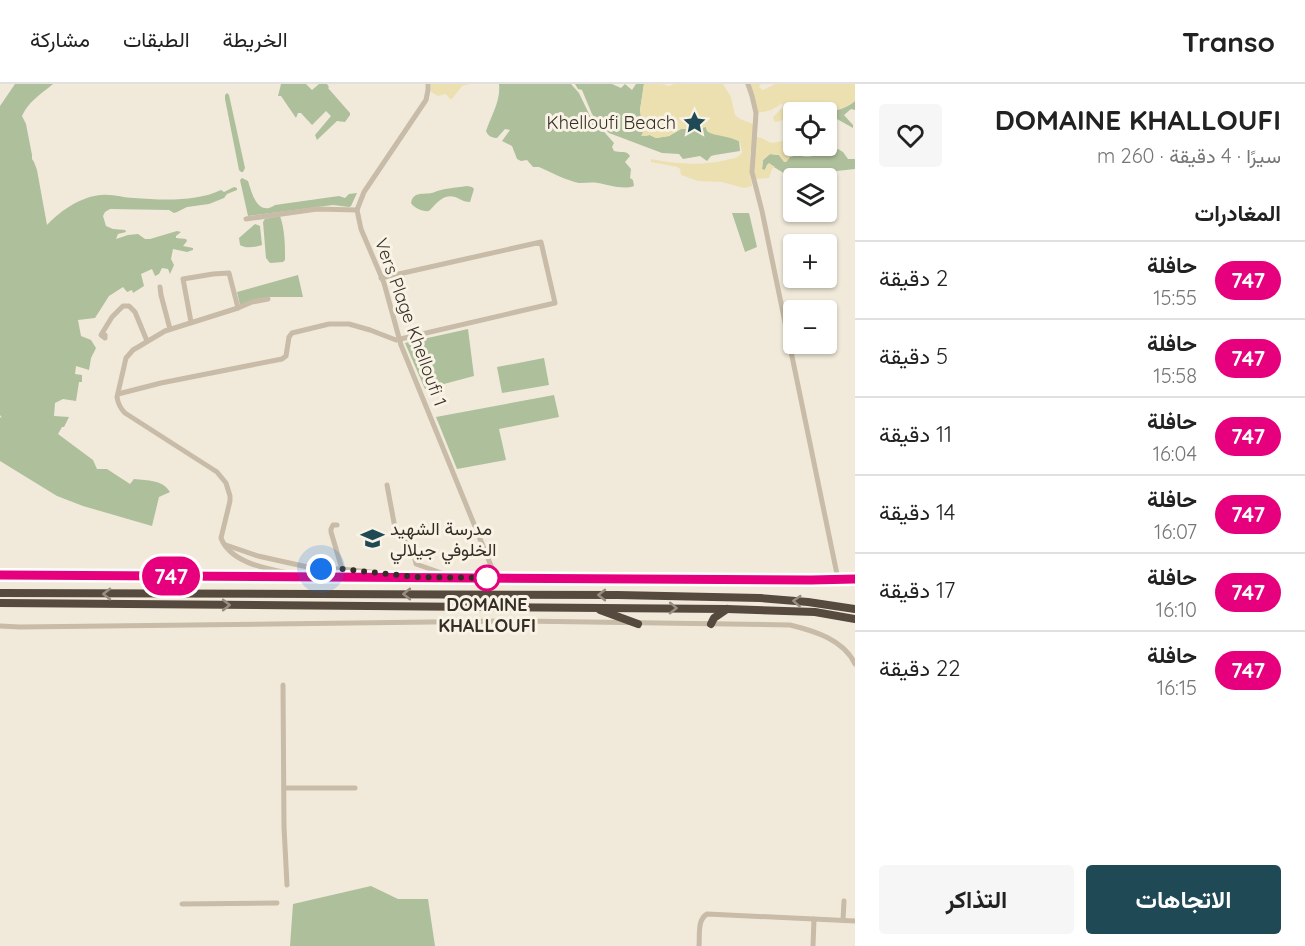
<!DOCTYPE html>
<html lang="ar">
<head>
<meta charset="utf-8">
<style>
  :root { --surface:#fff; --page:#f6f6f6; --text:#222; --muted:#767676; --line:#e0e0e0; --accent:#1e4955 }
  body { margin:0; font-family:Quicksand,Vazirmatn,sans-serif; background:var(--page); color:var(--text); direction:rtl; height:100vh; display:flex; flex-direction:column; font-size:22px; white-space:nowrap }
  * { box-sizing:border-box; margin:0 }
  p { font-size:20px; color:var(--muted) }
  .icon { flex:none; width:33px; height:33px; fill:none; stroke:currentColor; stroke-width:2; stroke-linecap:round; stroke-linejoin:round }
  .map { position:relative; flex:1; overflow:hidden; direction:ltr }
  .sheet { display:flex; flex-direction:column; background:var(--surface); width:450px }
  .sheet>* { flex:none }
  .badge { padding:0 12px; border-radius:20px; font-size:21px; line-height:39px }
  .fabs { position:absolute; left:783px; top:18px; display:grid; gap:12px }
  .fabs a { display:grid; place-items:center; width:54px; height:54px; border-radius:6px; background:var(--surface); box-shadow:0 2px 4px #0004; font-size:30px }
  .you { position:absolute; width:30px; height:30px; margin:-15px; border:4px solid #fff; border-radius:50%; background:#1a73e8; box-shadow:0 0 0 9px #1a73e833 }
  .map>.badge { position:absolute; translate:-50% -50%; box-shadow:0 0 0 3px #fff }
  h2 { padding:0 24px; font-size:22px; line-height:54px }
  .round { display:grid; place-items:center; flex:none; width:63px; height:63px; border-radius:6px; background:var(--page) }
  .head { display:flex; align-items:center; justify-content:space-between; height:102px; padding:0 24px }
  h1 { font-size:28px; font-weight:700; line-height:45px }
  .button { display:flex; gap:12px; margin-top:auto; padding:12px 24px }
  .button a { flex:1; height:69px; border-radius:6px; background:var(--accent); color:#fff; font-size:24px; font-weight:700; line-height:69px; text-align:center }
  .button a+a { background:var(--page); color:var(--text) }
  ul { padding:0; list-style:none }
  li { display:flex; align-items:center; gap:18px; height:78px; padding:0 24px; border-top:2px solid var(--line) }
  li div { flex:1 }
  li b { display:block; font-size:22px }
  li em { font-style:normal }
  li .badge { min-width:66px; font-weight:700; text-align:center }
  header { display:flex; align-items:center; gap:36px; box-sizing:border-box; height:84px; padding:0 30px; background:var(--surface); border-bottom:2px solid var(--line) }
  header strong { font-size:28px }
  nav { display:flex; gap:33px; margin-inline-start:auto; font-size:21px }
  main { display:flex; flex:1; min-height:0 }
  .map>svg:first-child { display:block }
  .green { fill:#aebf9b }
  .sand { fill:#ece0b1 }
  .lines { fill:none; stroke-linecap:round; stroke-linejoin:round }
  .minor { stroke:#c8bba7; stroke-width:5 }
  .major { stroke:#776759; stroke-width:7 }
  .highway { stroke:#56493e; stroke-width:8 }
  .oneway { stroke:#978d81 }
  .line-casing { stroke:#fff; stroke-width:14 }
  .line { stroke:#e6007e; stroke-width:9 }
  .walk { stroke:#352e27; stroke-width:6; stroke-dasharray:0 10.8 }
  .stop-dot { fill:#fff; stroke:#e6007e; stroke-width:3 }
  .labels { text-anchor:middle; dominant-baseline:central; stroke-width:6; stroke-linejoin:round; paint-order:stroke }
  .poi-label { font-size:18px; fill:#352e27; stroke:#f9f3e6; text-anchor:end }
  .street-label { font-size:18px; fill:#352e27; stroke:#f9f3e6 }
  .stop-label { font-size:18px; font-weight:bold; fill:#352e27; stroke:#f9f3e6 }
</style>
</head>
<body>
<header>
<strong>Transo</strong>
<nav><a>الخريطة</a><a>الطبقات</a><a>مشاركة</a></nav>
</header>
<main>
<section class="sheet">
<div class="head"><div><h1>DOMAINE KHALLOUFI</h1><p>سيرًا · 4 دقيقة · 260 m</p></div><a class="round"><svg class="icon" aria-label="heart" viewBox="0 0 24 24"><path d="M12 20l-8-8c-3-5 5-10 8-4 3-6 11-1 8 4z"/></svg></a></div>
<h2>المغادرات</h2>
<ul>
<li><span class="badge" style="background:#e6007e;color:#fff">747</span><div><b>حافلة</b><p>15:55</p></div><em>2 دقيقة</em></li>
<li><span class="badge" style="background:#e6007e;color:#fff">747</span><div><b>حافلة</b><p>15:58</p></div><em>5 دقيقة</em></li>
<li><span class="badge" style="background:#e6007e;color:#fff">747</span><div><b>حافلة</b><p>16:04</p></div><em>11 دقيقة</em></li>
<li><span class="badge" style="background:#e6007e;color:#fff">747</span><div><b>حافلة</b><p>16:07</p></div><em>14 دقيقة</em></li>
<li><span class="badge" style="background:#e6007e;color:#fff">747</span><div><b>حافلة</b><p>16:10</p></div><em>17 دقيقة</em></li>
<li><span class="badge" style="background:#e6007e;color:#fff">747</span><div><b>حافلة</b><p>16:15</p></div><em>22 دقيقة</em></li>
</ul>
<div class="button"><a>الاتجاهات</a><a>التذاكر</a></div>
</section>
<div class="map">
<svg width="855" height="862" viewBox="0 0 855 862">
  <rect width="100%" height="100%" fill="#f1eada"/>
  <g class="green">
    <path d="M15 0H53C41 10 28 18 22 32L26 40 32 71V75L34 78 37 86 47 141C61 126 82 112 102 111 113 110 124 114 134 114 161 116 196 118 221 106L224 108 234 103 237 104V106L227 110 224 114 209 120 187 123 177 128 174 129 169 126 110 125 105 128 103 132 106 142 113 145 125 146 126 148 118 150 116 155 128 151 138 150 145 155H150L177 147 181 148 176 152V154L186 155 187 157 183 162 193 164V166L187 168 173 165 171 175 174 181 170 190 168 185 162 184 159 190 155 192 152 185 141 190 144 202 133 209 132 206 127 208 123 203 109 212 95 234 78 236 81 252 91 256 96 264 91 274 89 286 76 282 75 290 82 291V298H79L76 317 63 315 55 319 54 332 69 333 64 343H62L58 350 93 376 97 385H107L130 400 134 395C148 397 162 395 170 408L159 413 152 442 83 422 57 412 0 377V333L2 334 0 331V22Z"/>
    <polygon points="281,0 306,0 312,6 319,0 327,0 329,3 328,4 350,29 350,31 345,38 337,37 317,56 315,51 331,32 326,27 312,41 301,29 298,29 296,34 281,12 278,12"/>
    <path d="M499 0H571L579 9 590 32 614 59 612 63 614 67C620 69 627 66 630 72L625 78 631 85 630 94 633 96 634 102C624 106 608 101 598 99 592 98 585 99 579 99 568 97 550 88 539 83H533L527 76 521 77 517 75 512 62 502 57 510 46 505 45 497 54C492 54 488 52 486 47 491 32 501 17 499 0Z"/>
    <path d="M575 0H612L621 4 625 0 632 6 636 0H644L640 26 644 52 650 51 656 54 669 52 681 45H694L706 43 707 47C717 51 729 52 739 56L740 67 715 71 711 72 707 77 700 72 683 75 679 70 662 69 609 49 598 38 592 30 582 6 578 5Z"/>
    <polygon points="227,9 229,11 245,84 243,88 241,88 239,86 225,15 225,11"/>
    <path d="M855 17V26L851 25 844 31 853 41V44L837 35 827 34 826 28H823C836 27 845 25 855 17Z"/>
    <path d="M838 65 843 68 848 75H855V85L818 89 805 94H794L793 99 789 97 782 88 769 80 767 81 765 86H764L762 85 763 76 770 70 779 71 782 75 787 77 790 73 797 71C808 75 828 70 838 65Z"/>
    <path d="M242 94 248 97C252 110 258 133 275 121L339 112 345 114 349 110 357 109 351 122 349 123 333 121 248 132 240 96Z"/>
    <path d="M467 102 472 103 474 105 470 118C463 118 461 115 455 113 443 109 436 120 429 127 423 128 414 124 411 119 412 115 412 114 416 111 421 109 427 110 432 109 445 104 453 104 467 102Z"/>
    <polygon points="732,129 749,129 757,163 745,168"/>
    <path d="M280 132C285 146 285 162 285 176L283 178 270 179 266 174 263 138 265 135Z"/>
    <path d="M255 140 260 142 262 161C256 163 246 165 240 161L239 154Z"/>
    <polygon points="298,191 303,213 270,213 240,221 237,208"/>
    <polygon points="468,245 474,292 425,305 405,259"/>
    <polygon points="544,274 549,301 502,309 497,283"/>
    <polygon points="554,311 559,333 499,345 506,376 457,385 436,333"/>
    <polygon points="371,802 398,815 428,815 435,862 290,862 293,820"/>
  </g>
  <g class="sand">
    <polygon points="431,0 470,0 462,2 452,15 450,15 446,10 438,12 431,8"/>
    <path d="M644 0H662L669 2 674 0H723L731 13 735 31 740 35 753 40 756 53C763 53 767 58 772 59L793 55 794 62H813L818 65V68C815 74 803 73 797 71L790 73 786 78H784L779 71 769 70 763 76 762 85 765 86 767 81 769 79 775 83 772 85 769 94 755 95 754 68 750 67V89L752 102 744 104 722 98 698 97 681 91 680 85 677 83 651 78V75C677 80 700 82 726 76 733 74 738 75 742 68L740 58C731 52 714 52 708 48 707 46 707 44 706 43L694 45H681L669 52 656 54 650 51 641 52 643 48 640 26Z"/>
    <path d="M745 0H761L759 3 763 6 775 0H855V17C837 31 815 28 794 28L793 33 776 38 774 37 773 33 783 23V20H781C772 27 766 28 754 29L750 10Z"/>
  </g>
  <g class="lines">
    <g class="minor">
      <polyline points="428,0 428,6 426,16 364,108 357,126 361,145 384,199 401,261 496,494"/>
      <polyline points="748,0 752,12 756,29 752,88 762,127 838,495"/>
      <polyline points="246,135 317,125 357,126"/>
      <polyline points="160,203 161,211 170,245"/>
      <path d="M238 224 165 247 133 266 126 274 117 313C118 320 120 324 125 329L217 388 226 399 230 412V417L221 454C231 480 269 485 293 490"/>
      <polyline points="191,238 183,195 213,190 229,189 238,224 252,218 268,215"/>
      <polyline points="105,251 105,254 101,251 112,233 123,222 129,222 135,228 147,257"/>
      <polyline points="118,310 161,299 282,275 286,272 289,253 292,249 329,240 349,240 370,246 396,256 555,219 541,158 381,194"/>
      <polyline points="387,401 395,444 411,459 416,480 450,492"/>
      <polyline points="337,441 333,441 331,445 331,448 342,485"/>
      <polyline points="226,461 258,472 312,484 342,485 390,490"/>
      <path d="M0 542 20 543 520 537 790 541C815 547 844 556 855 580"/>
      <polyline points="283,601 284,743 287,801"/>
      <polyline points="285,704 355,704"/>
      <polyline points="182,820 277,819"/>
      <polyline points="843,836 844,817"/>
      <path d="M699 862C700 851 697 836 707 830L855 837"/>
      <polyline points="813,862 814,835"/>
    </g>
    <polyline class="major" points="0,491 496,494 855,495"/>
    <g class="highway">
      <polyline points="0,509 618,511 760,514 808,518 855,525"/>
      <polyline points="0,519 727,525 815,528 855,535"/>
      <polyline points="600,526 638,540"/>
      <polyline points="711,540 714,534 727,525"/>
    </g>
  </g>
  <defs><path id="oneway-chevron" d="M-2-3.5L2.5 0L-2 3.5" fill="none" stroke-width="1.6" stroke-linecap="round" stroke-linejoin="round" transform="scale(1.5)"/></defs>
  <g class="oneway">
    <use href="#oneway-chevron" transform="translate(107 510) rotate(-180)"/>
    <use href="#oneway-chevron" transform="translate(407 510) rotate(-180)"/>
    <use href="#oneway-chevron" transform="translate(602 511) rotate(-180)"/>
    <use href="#oneway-chevron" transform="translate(797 517) rotate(-176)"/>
    <use href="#oneway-chevron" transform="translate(226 521)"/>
    <use href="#oneway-chevron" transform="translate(673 524) rotate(1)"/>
  </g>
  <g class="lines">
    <defs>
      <polyline id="line" points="0,491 811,496 855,495"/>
    </defs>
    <use href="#line" class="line-casing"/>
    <use href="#line" class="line"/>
    <polyline class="walk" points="321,485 342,485 416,493 496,494 487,494"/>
  </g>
  <defs>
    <symbol id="sight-bare" viewBox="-9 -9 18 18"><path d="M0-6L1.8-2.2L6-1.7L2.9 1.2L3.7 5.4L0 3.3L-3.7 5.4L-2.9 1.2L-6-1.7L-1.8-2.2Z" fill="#1e4955" stroke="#f9f3e6" stroke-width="2.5" paint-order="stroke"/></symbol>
    <symbol id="school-bare" viewBox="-9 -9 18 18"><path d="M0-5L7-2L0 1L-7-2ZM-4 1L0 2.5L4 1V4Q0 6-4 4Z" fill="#1e4955" stroke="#f9f3e6" stroke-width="2.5" paint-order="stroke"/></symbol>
  </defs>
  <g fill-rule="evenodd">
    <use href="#sight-bare" x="678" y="22" width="33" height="33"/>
    <use href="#school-bare" x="356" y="438" width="33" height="33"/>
  </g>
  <circle class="stop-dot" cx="487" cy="494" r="12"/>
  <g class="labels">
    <g class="poi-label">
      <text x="676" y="38">Khelloufi Beach</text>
      <text x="390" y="444" text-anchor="start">مدرسة الشهيد<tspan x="390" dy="21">الخلوفي جيلالي</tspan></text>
    </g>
    <g class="street-label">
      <text transform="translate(411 238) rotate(70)">Vers Plage Khelloufi 1</text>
    </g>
    <g class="stop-label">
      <text x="487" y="520">DOMAINE<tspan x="487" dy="21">KHALLOUFI</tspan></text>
    </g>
  </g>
</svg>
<div class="fabs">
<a><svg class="icon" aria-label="locate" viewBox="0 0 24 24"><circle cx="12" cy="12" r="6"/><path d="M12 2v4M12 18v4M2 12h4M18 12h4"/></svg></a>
<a><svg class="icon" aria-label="layers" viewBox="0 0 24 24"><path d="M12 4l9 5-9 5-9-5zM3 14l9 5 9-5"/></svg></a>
<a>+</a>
<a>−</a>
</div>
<div class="you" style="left:321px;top:485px"></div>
<b class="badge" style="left:171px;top:492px;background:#e6007e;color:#fff">747</b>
</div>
</main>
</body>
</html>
